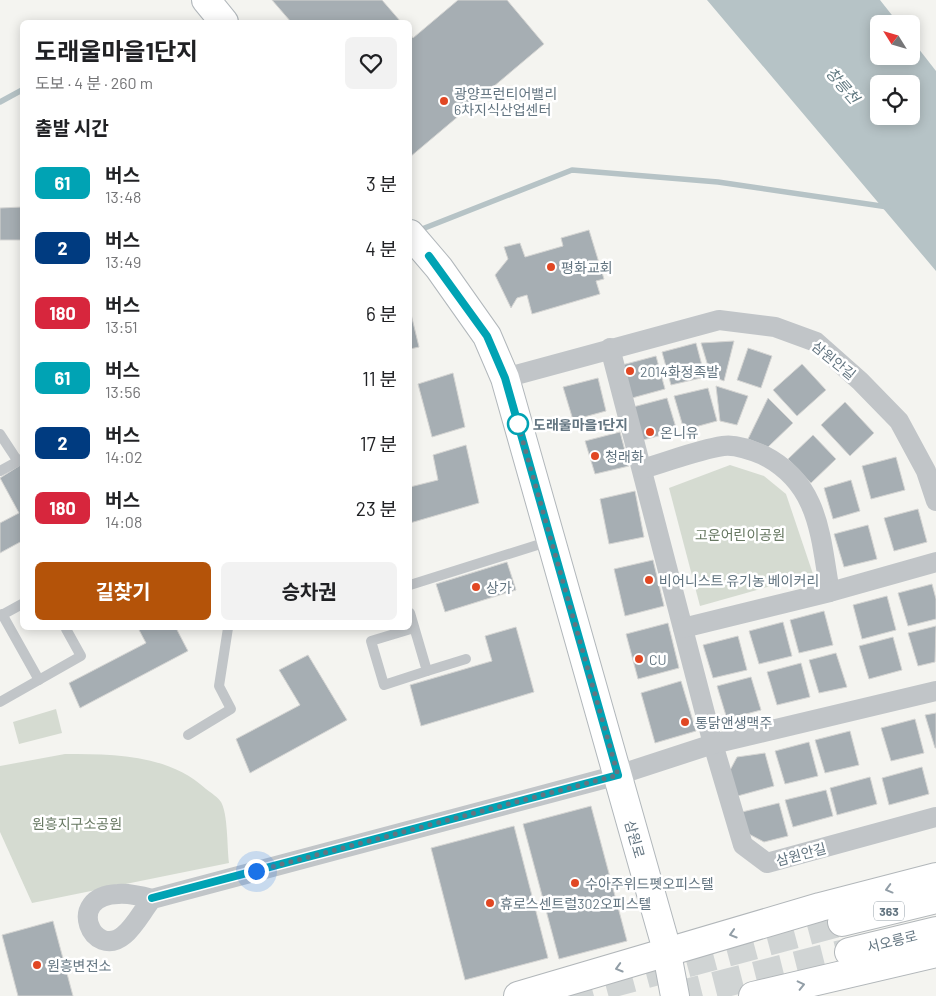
<!DOCTYPE html>
<html lang="ko">
<head>
<meta charset="utf-8">
<style>
  :root { --surface:#fff; --page:#f2f2f2; --text:#202124; --muted:#757577; --accent:#b45309 }
  body { margin:0; font-family:Barlow,"Noto Sans KR",sans-serif; background:var(--page); color:var(--text); height:100vh; display:flex; flex-direction:column; font-size:19px; white-space:nowrap }
  * { box-sizing:border-box; margin:0 }
  p { font-size:16px; color:var(--muted) }
  .icon { flex:none; width:28px; height:28px; fill:none; stroke:currentColor; stroke-width:2; stroke-linecap:round; stroke-linejoin:round }
  .map { position:relative; flex:1; overflow:hidden }
  .panel { position:absolute; left:20px; top:20px; width:392px; height:610px; display:flex; flex-direction:column; background:var(--surface); border-radius:8px; box-shadow:0 2px 12px #0003 }
  .panel>* { flex:none }
  .badge { padding:0 10px; border-radius:8px; font-size:18px; line-height:32px }
  .needle { width:32px; rotate:307deg }
  .tools { position:absolute; left:870px; top:15px; display:grid; gap:10px }
  .tools a { display:grid; place-items:center; width:50px; height:50px; border-radius:8px; background:var(--surface); box-shadow:0 2px 12px #0003; font-size:25px }
  .you { position:absolute; width:25px; height:25px; margin:-12px; border:4px solid #fff; border-radius:50%; background:#1a73e8; box-shadow:0 0 0 8px #1a73e833 }
  .map>.badge { position:absolute; translate:-50% -50%; box-shadow:0 0 0 2px #fff }
  h2 { padding:0 15px; font-size:19px; line-height:45px }
  .round { display:grid; place-items:center; flex:none; width:52px; height:52px; border-radius:8px; background:var(--page) }
  .overview { display:flex; align-items:center; justify-content:space-between; height:85px; padding:0 15px }
  h1 { font-size:24px; font-weight:700; line-height:38px }
  .cta { display:flex; gap:10px; margin-top:auto; padding:10px 15px }
  .cta a { flex:1; height:58px; border-radius:8px; background:var(--accent); color:#fff; font-size:20px; font-weight:700; line-height:58px; text-align:center }
  .cta a+a { background:var(--page); color:var(--text) }
  ul { padding:0; list-style:none }
  li { display:flex; align-items:center; gap:15px; height:65px; padding:0 15px }
  li div { flex:1 }
  li b { display:block; font-size:19px }
  li em { font-style:normal }
  li .badge { min-width:55px; font-weight:700; text-align:center }
  .map>svg:first-child { display:block }
  .green { fill:#d5dbd1 }
  .water { fill:#b6c3c6; fill-rule:evenodd }
  .lines { fill:none; stroke-linecap:round; stroke-linejoin:round }
  .stream { stroke:#b6c3c6; stroke-width:5.5 }
  .building { fill:#a6aeb3; stroke:#d5d5d3 }
  .primary-tunnel { stroke:#d0d4d4; stroke-width:28; stroke-dasharray:28 14; stroke-linecap:butt }
  .secondary-casing { stroke:#b1b7bb; stroke-width:30 }
  .primary-casing { stroke:#b2b7ba; stroke-width:30 }
  .lane { stroke:#c1c5c8; stroke-width:10 }
  .street { stroke:#c1c5c8; stroke-width:20 }
  .secondary { stroke:#fff; stroke-width:28 }
  .primary { stroke:#fff; stroke-width:28 }
  .oneway { stroke:#929ea7 }
  .line-casing { stroke:#fff; stroke-width:11 }
  .line { stroke:#00a3b4; stroke-width:8 }
  .walk { stroke:#637581; stroke-width:5; stroke-dasharray:0 9 }
  .poi-dot { fill:#e14723; stroke:#fff; stroke-width:2 }
  .stop-dot { fill:#fff; stroke:#00a3b4; stroke-width:2.5 }
  .labels { text-anchor:middle; dominant-baseline:central; stroke-width:5; stroke-linejoin:round; paint-order:stroke }
  .shield { fill:#fff; stroke:#929ea7; stroke-width:1 }
  .shield-label { font-size:12px; font-weight:bold; fill:#637581 }
  .poi-label { font-size:14px; fill:#637581; stroke:#fff; text-anchor:start }
  .street-label { font-size:14px; fill:#637581; stroke:#fff }
  .stop-label { font-size:14px; font-weight:bold; fill:#637581; stroke:#fff; text-anchor:start }
  .park-label { font-size:14px; fill:#677862; stroke:#fff }
  .water-label { font-size:15px; font-style:italic; fill:#5f777f; stroke:#fff }
</style>
</head>
<body>
<div class="map">
<svg width="936" height="996" viewBox="0 0 936 996">
  <rect width="100%" height="100%" fill="#f4f4f0"/>
  <g class="green">
    <polygon points="730,465 764,476 786,494 813,574 700,606 669,488"/>
    <polygon points="56,709 62,733 19,744 13,722"/>
    <path d="M65 754C113 754 168 754 206 789 211 793 218 797 221 802 228 814 227 847 229 863L32 903 0 832V766Z"/>
  </g>
  <path class="water" d="M707 0H880L899 24H879V56H911V39L936 71V271ZM879 84H911V116H879Z"/>
  <g class="lines">
    <g class="stream">
      <polyline points="0,102 22,90"/>
      <polyline points="417,231 572,170 718,182 888,207"/>
    </g>
  </g>
  <g class="building">
    <polygon points="272,0 382,0 401,22 291,22"/>
    <polygon points="458,0 507,0 544,44 410,157 410,34 413,38"/>
    <polygon points="22,207 22,240 0,240 0,208"/>
    <polygon points="589,230 604,279 596,281 600,294 532,314 527,295 517,298 511,308 495,275 508,259 504,247 520,243 525,257 563,246 561,238"/>
    <polygon points="410,310 419,347 410,349"/>
    <polygon points="734,341 724,381 711,376 701,343"/>
    <polygon points="696,343 705,377 671,385 662,352"/>
    <polygon points="748,348 772,356 761,388 737,380"/>
    <polygon points="656,356 665,389 632,398 622,365"/>
    <polygon points="802,364 826,390 797,416 773,390"/>
    <polygon points="453,373 465,427 432,437 418,384"/>
    <polygon points="598,378 606,411 573,420 563,387"/>
    <polygon points="716,386 748,396 737,425 720,421"/>
    <polygon points="708,388 717,421 684,430 674,396"/>
    <polygon points="667,398 677,431 643,440 633,407"/>
    <polygon points="768,398 793,423 768,447 748,439"/>
    <polygon points="845,402 874,433 850,456 821,425"/>
    <polygon points="620,432 629,466 595,474 585,441"/>
    <polygon points="813,435 836,459 811,483 788,459"/>
    <polygon points="466,445 479,503 410,523 410,487 438,480 433,455"/>
    <polygon points="896,457 905,490 871,499 862,466"/>
    <polygon points="22,464 22,541 0,553 0,523 19,513 0,478"/>
    <polygon points="851,480 860,511 833,519 824,488"/>
    <polygon points="635,491 644,537 609,544 600,499"/>
    <polygon points="918,509 927,542 894,551 884,518"/>
    <polygon points="868,525 877,559 844,567 834,534"/>
    <polygon points="653,560 664,606 625,616 614,569"/>
    <polygon points="507,562 516,590 445,612 436,584"/>
    <polygon points="932,584 936,599 936,619 908,626 898,593"/>
    <polygon points="887,596 896,630 862,639 853,605"/>
    <polygon points="824,611 833,645 799,653 790,620"/>
    <polygon points="783,622 792,656 759,664 749,631"/>
    <polygon points="668,623 679,668 638,679 626,634"/>
    <polygon points="936,626 935,662 918,666 908,633"/>
    <polygon points="516,627 534,692 421,726 410,685 492,661 485,636"/>
    <polygon points="138,628 176,628 188,651 80,708 69,683 146,643"/>
    <polygon points="738,636 747,670 713,678 703,645"/>
    <polygon points="893,637 902,670 869,679 859,646"/>
    <polygon points="836,653 847,687 819,693 809,660"/>
    <polygon points="308,655 347,720 250,773 236,739 300,705 279,670"/>
    <polygon points="801,663 810,697 777,705 767,672"/>
    <polygon points="751,677 761,710 727,719 717,686"/>
    <polygon points="681,681 696,731 655,743 641,693"/>
    <polygon points="936,713 936,748 935,748 925,715"/>
    <polygon points="915,719 924,753 891,761 881,728"/>
    <polygon points="850,731 859,765 825,773 815,740"/>
    <polygon points="809,742 818,776 785,784 775,751"/>
    <polygon points="765,753 774,786 734,797 727,776 737,757"/>
    <polygon points="922,767 929,794 889,805 882,778"/>
    <polygon points="870,777 877,804 837,815 830,788"/>
    <polygon points="826,790 833,816 793,827 785,800"/>
    <polygon points="779,803 788,836 764,842 747,833 742,812"/>
    <polygon points="591,806 627,941 559,959 523,824"/>
    <polygon points="514,826 548,958 465,980 431,848"/>
    <polygon points="53,921 73,996 18,996 2,935"/>
  </g>
  <g class="lines">
    <g class="primary-tunnel">
      <polyline points="565,996 842,922"/>
      <polyline points="674,996 849,952"/>
    </g>
    <defs>
      <g id="secondary">
        <polyline points="206,0 224,22"/>
        <polyline points="410,234 439,268 487,336 505,378 665,943 675,996"/>
      </g>
      <g id="primary">
        <polyline points="842,922 936,899"/>
        <polyline points="849,952 936,931"/>
        <polyline points="518,996 820,907 936,877"/>
        <polyline points="753,996 936,953"/>
      </g>
    </defs>
    <use href="#secondary" class="secondary-casing"/>
    <use href="#primary" class="primary-casing"/>
    <g class="lane">
      <polyline points="0,434 17,460"/>
      <polyline points="0,471 22,459"/>
      <polyline points="410,585 550,541"/>
      <polyline points="410,613 427,671 384,685 371,641 414,628"/>
      <polyline points="2,614 39,680"/>
      <polyline points="0,616 22,604"/>
      <polyline points="427,671 466,659"/>
      <polyline points="0,702 81,656 66,629 68,628"/>
      <polyline points="188,735 231,709 219,686 228,628"/>
    </g>
    <g class="street">
      <polyline points="610,348 713,744 743,845 767,863 936,817"/>
      <polyline points="505,378 719,320 775,327 816,342 860,381 899,421 926,471 936,501"/>
      <path d="M642 469C668 462 696 450 723 446 736 444 751 450 763 455 820 484 820 536 830 592"/>
      <polyline points="683,628 830,592 936,562"/>
      <path d="M152 899C143 910 135 926 124 935 93 961 64 896 118 894 129 893 141 896 152 899L618 775 713 744 936 691"/>
    </g>
    <use href="#secondary" class="secondary"/>
    <use href="#primary" class="primary"/>
  </g>
  <defs><path id="oneway-chevron" d="M-2-3.5L2.5 0L-2 3.5" fill="none" stroke-width="1.6" stroke-linecap="round" stroke-linejoin="round" transform="scale(1.25)"/></defs>
  <g class="oneway">
    <use href="#oneway-chevron" transform="translate(889 889) rotate(165)"/>
    <use href="#oneway-chevron" transform="translate(733 934) rotate(163)"/>
    <use href="#oneway-chevron" transform="translate(619 968) rotate(164)"/>
    <use href="#oneway-chevron" transform="translate(801 985) rotate(-13)"/>
  </g>
  <g class="lines">
    <defs>
      <polyline id="line" points="152,898 618,775 505,378 487,336 429,256"/>
    </defs>
    <use href="#line" class="line-casing"/>
    <use href="#line" class="line"/>
    <polyline class="walk" points="256,871 618,775 518,424"/>
  </g>
  <g class="poi-dot">
    <circle cx="444" cy="101" r="5"/>
    <circle cx="551" cy="267" r="5"/>
    <circle cx="630" cy="371" r="5"/>
    <circle cx="650" cy="432" r="5"/>
    <circle cx="595" cy="456" r="5"/>
    <circle cx="649" cy="580" r="5"/>
    <circle cx="476" cy="587" r="5"/>
    <circle cx="639" cy="659" r="5"/>
    <circle cx="685" cy="722" r="5"/>
    <circle cx="575" cy="883" r="5"/>
    <circle cx="490" cy="903" r="5"/>
    <circle cx="37" cy="965" r="5"/>
  </g>
  <circle class="stop-dot" cx="518" cy="424" r="10"/>
  <g class="labels">
    <rect class="shield" x="874" y="901.5" width="30" height="19" rx="4"/>
    <g class="shield-label">
      <text x="889" y="911">363</text>
    </g>
    <g class="poi-label">
      <text x="454" y="93">광양프런티어밸리<tspan x="454" dy="16">6차지식산업센터</tspan></text>
      <text x="561" y="267">평화교회</text>
      <text x="640" y="371">2014화정족발</text>
      <text x="660" y="432">온니유</text>
      <text x="605" y="456">청래화</text>
      <text x="659" y="580">비어니스트 유기농 베이커리</text>
      <text x="486" y="587">상가</text>
      <text x="649" y="659">CU</text>
      <text x="695" y="722">통닭앤생맥주</text>
      <text x="585" y="883">수아주위드펫오피스텔</text>
      <text x="500" y="903">휴로스센트럴302오피스텔</text>
      <text x="47" y="965">원흥변전소</text>
    </g>
    <g class="street-label">
      <text transform="translate(834 360) rotate(39)">삼원안길</text>
      <text transform="translate(635 839) rotate(74)">삼원로</text>
      <text transform="translate(801 854) rotate(-15)">삼원안길</text>
      <text transform="translate(892 941) rotate(-14)">서오릉로</text>
    </g>
    <g class="stop-label">
      <text x="533" y="424">도래울마을1단지</text>
    </g>
    <g class="park-label">
      <text x="740" y="534">고운어린이공원</text>
      <text x="77" y="823">원흥지구소공원</text>
    </g>
    <g class="water-label">
      <text transform="translate(843 85) rotate(49)">창릉천</text>
    </g>
  </g>
</svg>
<div class="tools">
<a><svg class="needle" viewBox="-14 -14 28 28"><path d="M0-13l5 13h-10z" fill="#e53935"/><path d="M0 13l5-13h-10z" fill="#757577"/></svg></a>
<a><svg class="icon" aria-label="locate" viewBox="0 0 24 24"><circle cx="12" cy="12" r="6"/><path d="M12 2v4M12 18v4M2 12h4M18 12h4"/></svg></a>
</div>
<div class="you" style="left:256px;top:871px"></div>
<section class="panel">
<div class="overview"><div><h1>도래울마을1단지</h1><p>도보 · 4 분 · 260 m</p></div><a class="round"><svg class="icon" aria-label="heart" viewBox="0 0 24 24"><path d="M12 20l-8-8c-3-5 5-10 8-4 3-6 11-1 8 4z"/></svg></a></div>
<h2>출발 시간</h2>
<ul>
<li><span class="badge" style="background:#00a3b4;color:#fff">61</span><div><b>버스</b><p>13:48</p></div><em>3 분</em></li>
<li><span class="badge" style="background:#003b80;color:#fff">2</span><div><b>버스</b><p>13:49</p></div><em>4 분</em></li>
<li><span class="badge" style="background:#d7263d;color:#fff">180</span><div><b>버스</b><p>13:51</p></div><em>6 분</em></li>
<li><span class="badge" style="background:#00a3b4;color:#fff">61</span><div><b>버스</b><p>13:56</p></div><em>11 분</em></li>
<li><span class="badge" style="background:#003b80;color:#fff">2</span><div><b>버스</b><p>14:02</p></div><em>17 분</em></li>
<li><span class="badge" style="background:#d7263d;color:#fff">180</span><div><b>버스</b><p>14:08</p></div><em>23 분</em></li>
</ul>
<div class="cta"><a>길찾기</a><a>승차권</a></div>
</section>
</div>
</body>
</html>
